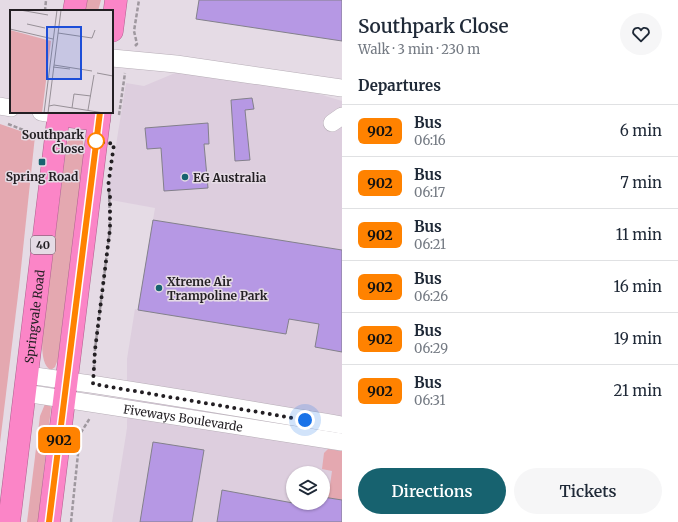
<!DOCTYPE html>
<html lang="en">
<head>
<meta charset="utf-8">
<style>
  :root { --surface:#fff; --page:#f6f6f7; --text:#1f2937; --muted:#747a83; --line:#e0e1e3; --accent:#17626f }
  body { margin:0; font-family:Merriweather,serif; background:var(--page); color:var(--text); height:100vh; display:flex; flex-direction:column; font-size:15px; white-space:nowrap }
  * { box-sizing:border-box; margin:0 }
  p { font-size:13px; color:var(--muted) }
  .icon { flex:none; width:22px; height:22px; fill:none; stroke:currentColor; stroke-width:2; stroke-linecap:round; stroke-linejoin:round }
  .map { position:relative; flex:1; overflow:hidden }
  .side { display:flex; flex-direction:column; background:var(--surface); width:336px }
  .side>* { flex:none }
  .badge { padding:0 8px; border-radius:6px; font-size:14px; line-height:26px }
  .tools { position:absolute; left:286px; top:466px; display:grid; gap:8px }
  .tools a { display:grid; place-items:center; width:44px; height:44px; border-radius:50%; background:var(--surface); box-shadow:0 1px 3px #0004; font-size:20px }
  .you { position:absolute; width:20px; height:20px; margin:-10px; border:3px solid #fff; border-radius:50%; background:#1a73e8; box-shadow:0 0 0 6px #1a73e833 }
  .map>.badge { position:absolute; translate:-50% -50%; box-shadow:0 0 0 2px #fff }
  h2 { padding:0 16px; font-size:15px; line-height:36px }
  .round { display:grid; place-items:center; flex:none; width:42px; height:42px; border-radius:21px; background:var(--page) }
  .overview { display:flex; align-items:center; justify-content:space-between; height:68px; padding:0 16px }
  h1 { font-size:19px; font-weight:600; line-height:30px }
  .button { display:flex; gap:8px; margin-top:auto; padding:8px 16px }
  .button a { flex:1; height:46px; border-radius:24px; background:var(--accent); color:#fff; font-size:16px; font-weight:600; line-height:46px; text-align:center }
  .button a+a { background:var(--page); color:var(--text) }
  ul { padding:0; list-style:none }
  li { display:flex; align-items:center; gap:12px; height:52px; padding:0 16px; border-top:1px solid var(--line) }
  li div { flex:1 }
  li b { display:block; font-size:15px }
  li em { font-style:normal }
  li .badge { min-width:44px; font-weight:700; text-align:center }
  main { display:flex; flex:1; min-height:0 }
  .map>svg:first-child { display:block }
  .built { fill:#ddcede; fill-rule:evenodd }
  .green { fill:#e4a8b0 }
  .building { fill:#b698e4; stroke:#83808b }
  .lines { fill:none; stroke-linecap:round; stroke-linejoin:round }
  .minor-casing { stroke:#b7aeb7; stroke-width:18 }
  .highway-casing { stroke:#af618e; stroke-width:23 }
  .path { stroke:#9f989f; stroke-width:2.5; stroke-dasharray:4 2; stroke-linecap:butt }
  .minor { stroke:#fff; stroke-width:17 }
  .highway { stroke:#fb85c7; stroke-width:22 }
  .line-casing { stroke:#fff; stroke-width:9 }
  .line { stroke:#ff8200; stroke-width:6 }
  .walk { stroke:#231f23; stroke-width:4; stroke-dasharray:0 7.2 }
  .stop-dot { fill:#fff; stroke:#ff8200; stroke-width:2 }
  .poi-dot { fill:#17626f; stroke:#e5dbe5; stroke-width:1.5 }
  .labels { text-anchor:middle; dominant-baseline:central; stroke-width:3; stroke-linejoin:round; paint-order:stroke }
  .shield { fill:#e5dbe5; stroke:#5d575d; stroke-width:1 }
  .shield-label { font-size:11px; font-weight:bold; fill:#231f23 }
  .stop-label { font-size:12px; font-weight:bold; fill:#231f23; stroke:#e5dbe5; text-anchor:end }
  .poi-label { font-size:12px; font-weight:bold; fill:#231f23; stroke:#e5dbe5; text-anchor:start }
  .street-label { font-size:12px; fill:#231f23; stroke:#e5dbe5 }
  .inset-road { fill:none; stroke:#979097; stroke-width:1 }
  .view { fill:#1d4ed8; fill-opacity:0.15; stroke:#1d4ed8; stroke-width:2 }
  .inset-edge { fill:none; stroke:#231f23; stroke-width:2 }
</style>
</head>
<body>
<main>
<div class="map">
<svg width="342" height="522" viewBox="0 0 342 522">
  <rect width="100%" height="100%" fill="#e5dbe5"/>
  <path class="built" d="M185 71 289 85 342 101V522H112L127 428V359L135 309 138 310 155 208 111 200 109 189 126 83 144 86 175 73ZM293 473H323V503H293Z"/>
  <g class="green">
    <polygon points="87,0 101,0 98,11 85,11"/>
    <polygon points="0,124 35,136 19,287 0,443"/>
    <path d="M77 137 83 141 84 154 58 359 55 367 51 370C40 365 42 341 43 331L67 142 71 138Z"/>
    <polygon points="45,404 50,404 51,408 38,522 27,522 40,416"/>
    <polygon points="328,449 342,451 342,500 323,497 323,491 329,492 332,471 322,469 324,453"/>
  </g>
  <g class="building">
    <polygon points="199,0 342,0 342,41 196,19"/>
    <polygon points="252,98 254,109 245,110 250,160 235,161 231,100"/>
    <polygon points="208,123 209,144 204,144 208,188 164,191 161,148 147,149 145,128"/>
    <polygon points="153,220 342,250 342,352 315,347 319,324 289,319 286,334 138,310"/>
    <polygon points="153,442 204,450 192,522 140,522"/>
    <polygon points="222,490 293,503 323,503 323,497 342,500 342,522 217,522"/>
  </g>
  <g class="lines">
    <defs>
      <g id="minor">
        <polyline points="112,58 176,64 342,88"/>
        <polyline points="0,106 11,108"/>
        <polyline points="41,112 59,115"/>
        <polyline points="332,123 342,116"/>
        <path d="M27 375C133 389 237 408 342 425"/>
        <path id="s1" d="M25 393 342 442"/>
      </g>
      <g id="highway">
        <polyline points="74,11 76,0"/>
        <polyline points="112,31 116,0"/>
        <polyline points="59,115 99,120"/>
        <path id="s2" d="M9 522 59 112"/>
        <polyline points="49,522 100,112"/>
      </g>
    </defs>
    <use href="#minor" class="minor-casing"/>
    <use href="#highway" class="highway-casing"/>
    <g class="path">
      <polyline points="45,11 46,0"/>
      <polyline points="135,46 137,44 134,31 139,0"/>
      <polyline points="119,115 125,73"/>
      <polyline points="8,124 39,136"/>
      <polyline points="94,369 95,349 110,229 109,189"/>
      <polyline points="71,522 80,434 90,418"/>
    </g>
    <use href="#minor" class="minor"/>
    <use href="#highway" class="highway"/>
  </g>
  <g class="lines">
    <defs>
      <polyline id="line" points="49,522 100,112"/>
    </defs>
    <use href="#line" class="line-casing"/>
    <use href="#line" class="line"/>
    <polyline class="walk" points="96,141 114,144 108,187 110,194 110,229 95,350 93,384 305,420"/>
  </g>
  <circle class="stop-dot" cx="96" cy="141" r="8"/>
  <g class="poi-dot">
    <rect x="38" y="158" width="8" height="8" rx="2"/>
    <circle cx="185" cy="177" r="4"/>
    <circle cx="159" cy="288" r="4"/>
  </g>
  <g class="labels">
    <rect class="shield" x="31" y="236" width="24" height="18" rx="3"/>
    <g class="shield-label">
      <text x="43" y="245">40</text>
    </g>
    <g class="stop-label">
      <text x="84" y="134">Southpark<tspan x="84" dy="14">Close</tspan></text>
    </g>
    <g class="poi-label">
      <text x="42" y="176" text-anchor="middle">Spring Road</text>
      <text x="193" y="177">EG Australia</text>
      <text x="167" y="281">Xtreme Air<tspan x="167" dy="14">Trampoline Park</tspan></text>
    </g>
    <g class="street-label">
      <text stroke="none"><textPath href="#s2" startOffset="207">Springvale Road</textPath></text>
      <text stroke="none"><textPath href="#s1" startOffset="160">Fiveways Boulevarde</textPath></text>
    </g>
  </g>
  <g transform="translate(10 10)">
    <rect width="103" height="103" fill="#e5dbe5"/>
    <path d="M0 20 41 31 32 103H0Z" fill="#e4a8b0"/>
    <path class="inset-road" d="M10 0 38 5M17 14 35 18M0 19 43 29M48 23 82 28 85 20M44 55 82 61M43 57 60 59M87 63 103 66M39 96 44 95 94 103M62 98 64 84 81 86M78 100 84 65M34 103 47 0M38 103 51 0"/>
    <path class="view" d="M37 17H71V69H37Z"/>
    <rect width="103" height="103" class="inset-edge"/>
  </g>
</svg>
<div class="tools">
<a><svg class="icon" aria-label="layers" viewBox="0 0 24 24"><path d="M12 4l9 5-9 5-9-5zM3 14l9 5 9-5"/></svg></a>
</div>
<div class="you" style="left:305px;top:420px"></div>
<b class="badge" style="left:59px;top:440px;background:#ff8200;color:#111">902</b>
</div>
<section class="side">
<div class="overview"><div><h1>Southpark Close</h1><p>Walk · 3 min · 230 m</p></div><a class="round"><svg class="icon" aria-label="heart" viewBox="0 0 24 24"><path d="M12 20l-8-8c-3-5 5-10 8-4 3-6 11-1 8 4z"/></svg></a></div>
<h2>Departures</h2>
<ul>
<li><span class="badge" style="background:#ff8200;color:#111">902</span><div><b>Bus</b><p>06:16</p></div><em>6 min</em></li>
<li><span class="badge" style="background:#ff8200;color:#111">902</span><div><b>Bus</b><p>06:17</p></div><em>7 min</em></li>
<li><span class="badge" style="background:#ff8200;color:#111">902</span><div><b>Bus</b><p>06:21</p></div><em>11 min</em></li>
<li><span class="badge" style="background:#ff8200;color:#111">902</span><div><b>Bus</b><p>06:26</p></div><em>16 min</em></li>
<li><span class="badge" style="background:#ff8200;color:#111">902</span><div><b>Bus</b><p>06:29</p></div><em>19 min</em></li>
<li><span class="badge" style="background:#ff8200;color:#111">902</span><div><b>Bus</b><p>06:31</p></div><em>21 min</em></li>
</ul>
<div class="button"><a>Directions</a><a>Tickets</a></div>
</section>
</main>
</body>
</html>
